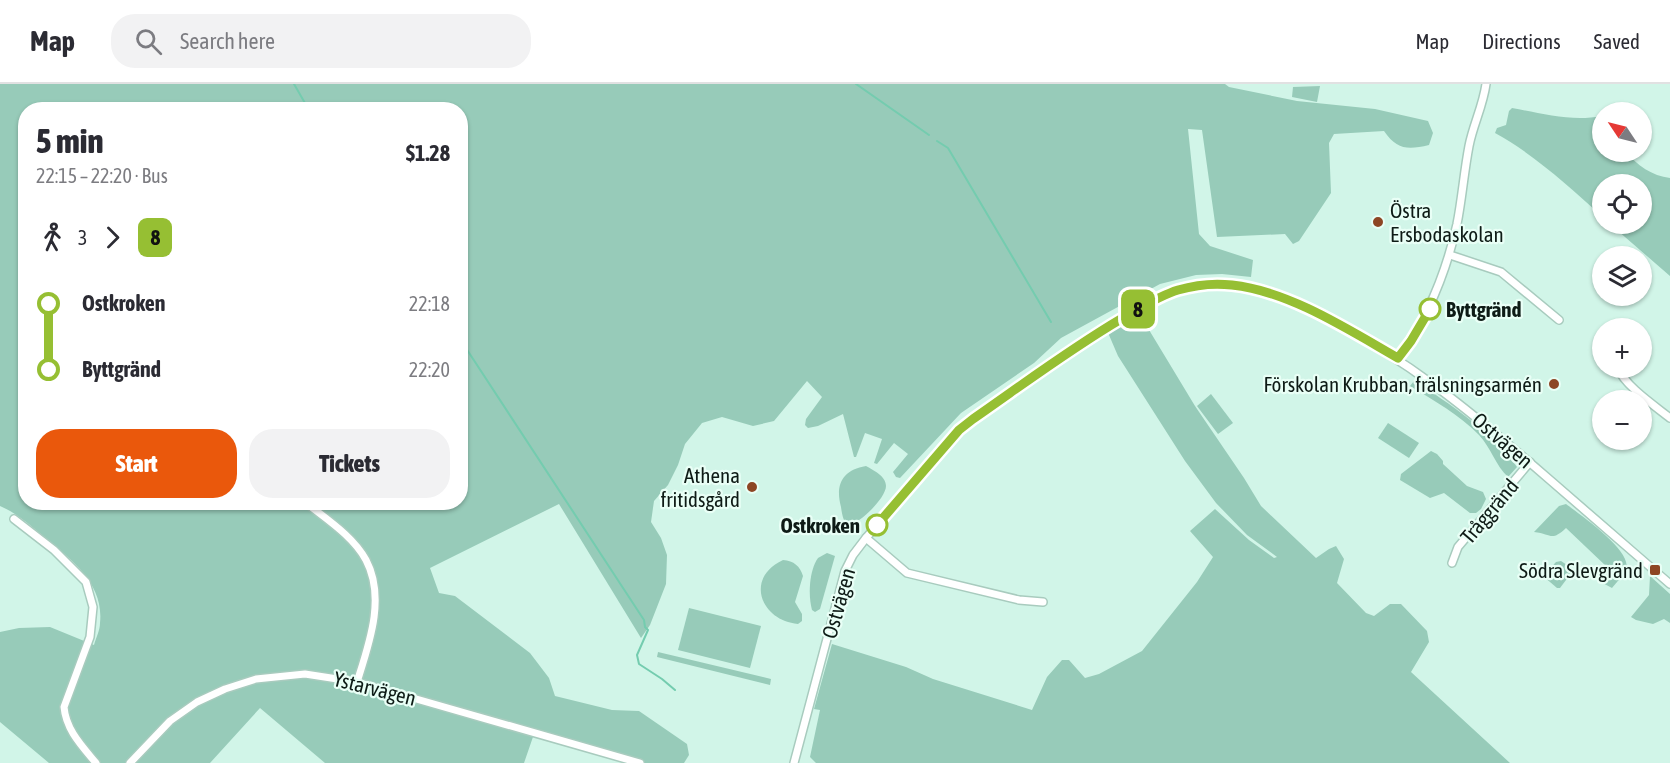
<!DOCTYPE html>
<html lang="en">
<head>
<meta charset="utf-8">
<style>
  :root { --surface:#fff; --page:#f2f2f3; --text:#2b2b33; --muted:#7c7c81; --line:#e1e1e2; --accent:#ea580c }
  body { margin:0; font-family:"Asap Condensed",sans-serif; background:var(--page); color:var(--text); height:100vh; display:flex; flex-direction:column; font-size:22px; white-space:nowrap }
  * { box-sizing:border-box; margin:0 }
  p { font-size:20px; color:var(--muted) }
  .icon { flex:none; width:33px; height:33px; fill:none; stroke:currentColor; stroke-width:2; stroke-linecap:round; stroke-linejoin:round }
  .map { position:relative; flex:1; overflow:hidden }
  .side { position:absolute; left:18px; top:18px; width:450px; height:408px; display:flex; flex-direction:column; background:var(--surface); border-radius:24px; box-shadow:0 2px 4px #0004 }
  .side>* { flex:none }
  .badge { padding:0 12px; border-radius:9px; font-size:21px; line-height:39px }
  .needle { width:39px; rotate:305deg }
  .fabs { position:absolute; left:1592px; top:18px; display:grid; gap:12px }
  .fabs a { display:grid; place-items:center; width:60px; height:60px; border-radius:50%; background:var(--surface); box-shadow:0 2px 4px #0004; font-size:30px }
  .map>.badge { position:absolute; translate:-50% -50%; box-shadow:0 0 0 3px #fff }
  .legs { display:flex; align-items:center; gap:9px; height:66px; padding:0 18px; font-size:20px }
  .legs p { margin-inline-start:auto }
  .overview { display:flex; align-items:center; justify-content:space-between; height:102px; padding:0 18px }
  h1 { font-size:33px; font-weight:800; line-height:45px }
  .button { display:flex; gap:12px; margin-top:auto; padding:12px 18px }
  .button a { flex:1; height:69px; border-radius:24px; background:var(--accent); color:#fff; font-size:24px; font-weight:800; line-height:69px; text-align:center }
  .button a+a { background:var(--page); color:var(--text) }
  ul { padding:0 18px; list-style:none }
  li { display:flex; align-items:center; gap:21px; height:66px; font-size:22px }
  li i { display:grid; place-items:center; width:9px; height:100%; margin:0 8px; background:currentColor }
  li i::after { content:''; width:15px; height:15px; margin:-8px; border:4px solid; border-radius:50%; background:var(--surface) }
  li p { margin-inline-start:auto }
  li:first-child i { background:linear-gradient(#0000 50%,currentColor 0) }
  li:last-child i { background:linear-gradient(currentColor 50%,#0000 0) }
  header { display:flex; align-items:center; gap:36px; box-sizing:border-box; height:84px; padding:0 30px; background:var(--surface); border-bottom:2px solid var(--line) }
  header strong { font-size:28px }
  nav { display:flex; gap:33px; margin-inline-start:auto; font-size:21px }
  .search { width:420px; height:54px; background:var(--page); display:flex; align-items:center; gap:15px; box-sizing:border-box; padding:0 21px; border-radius:24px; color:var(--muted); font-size:22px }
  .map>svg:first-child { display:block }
  .green { fill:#97cbb9; fill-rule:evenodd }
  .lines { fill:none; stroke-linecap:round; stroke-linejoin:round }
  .stream { stroke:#74ccaf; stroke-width:2 }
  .minor-casing { stroke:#a8cbbe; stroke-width:10 }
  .minor { stroke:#fff; stroke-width:7 }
  .line-1-casing { stroke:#fff; stroke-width:14 }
  .line-1 { stroke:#96bf33; stroke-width:9 }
  .poi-dot { fill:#8d4624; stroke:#e9fff6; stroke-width:2 }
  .stop-1-dot { fill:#fff; stroke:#96bf33; stroke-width:3 }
  .labels { text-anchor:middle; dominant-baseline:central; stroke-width:4.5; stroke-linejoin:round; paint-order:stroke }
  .poi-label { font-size:21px; fill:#0e1b16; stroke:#e9fff6; text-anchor:end }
  .stop-label { font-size:21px; font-weight:bold; fill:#0e1b16; stroke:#e9fff6; text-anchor:start }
  .street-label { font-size:21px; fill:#0e1b16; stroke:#e9fff6 }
</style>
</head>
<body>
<header>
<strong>Map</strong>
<div class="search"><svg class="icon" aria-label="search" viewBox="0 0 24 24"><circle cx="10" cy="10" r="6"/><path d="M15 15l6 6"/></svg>Search here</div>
<nav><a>Map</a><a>Directions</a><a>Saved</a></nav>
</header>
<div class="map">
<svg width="1670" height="679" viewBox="0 0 1670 679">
  <rect width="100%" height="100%" fill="#d1f5e8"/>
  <g class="green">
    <path d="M0 0H1225L1229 3 1297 17 1375 25 1428 37 1433 49 1429 61C1408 66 1397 66 1384 47L1334 50 1329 59 1331 109 1299 157 1293 160 1285 150 1217 153 1202 46 1188 45 1199 150 1210 162 1253 176 1251 193 1222 190 1196 191 1160 200 1061 254 1034 279 961 329 900 394 896 393 893 388 908 370 894 359 877 380 874 379 882 355 865 349 856 373H854L843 330 818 342 808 344 805 341 806 335 822 313 807 297 774 337 753 342 722 333 702 339 685 360 678 381 668 401 654 417 651 438 661 454 667 471 666 500 650 541 641 554 559 420 430 484 439 509 455 512 530 569 549 594 555 612 612 626 639 627 687 660 689 671 684 679H640L534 650 524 679H325L260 624 210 679H49L0 638V548L19 544 50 543 94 561C96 554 100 546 100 539 104 501 74 478 49 457 33 444 19 430 0 422ZM26 26H460V418H26Z"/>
    <polygon points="1320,2 1317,18 1292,13 1293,3"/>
    <path d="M1512 24C1540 29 1572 38 1601 32L1602 68H1626C1637 81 1652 92 1670 94V192L1610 140H1641V100H1602V132C1568 102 1535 71 1495 49L1497 44 1506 41 1509 27Z"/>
    <polygon points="1137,226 1195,322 1244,394 1261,422 1316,474 1329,465 1336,462 1344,475 1337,499 1366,529 1374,532 1390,520 1401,520 1427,547 1429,558 1411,588 1510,679 816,679 810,673 820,626 814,625 832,560 906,583 933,595 1032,626 1047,593 1062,576 1069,576 1085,594 1099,590 1142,567 1197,498 1213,473 1190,447 1215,425 1249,456 1274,474 1277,473 1247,451 1216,419 1185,377 1118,272 1106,244"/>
    <path d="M1414 297C1447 317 1495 351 1517 383L1508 393C1496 382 1491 364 1479 351 1460 331 1433 316 1410 302Z"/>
    <polygon points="1211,310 1233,339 1218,350 1197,322"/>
    <polygon points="1388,339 1419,359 1409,374 1378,354"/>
    <polygon points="1431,367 1437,370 1443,377 1443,380 1467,402 1483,408 1486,415 1481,425 1476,429 1470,429 1444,409 1430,414 1400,396 1401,390"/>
    <path d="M866 382C873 386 886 392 886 402 886 414 859 441 847 441 843 436 842 430 841 423 835 401 842 386 866 382Z"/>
    <path d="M1566 420C1579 430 1633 467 1626 485 1624 491 1616 499 1612 504L1597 496 1607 483 1566 444C1551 458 1552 450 1534 448L1559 422Z"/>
    <path d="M827 469 835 472 820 525 815 528 812 526C808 511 809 487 818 474Z"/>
    <path d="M783 476C794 477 800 482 803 492L795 518 802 530V537L798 540C761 537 744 494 783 476Z"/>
    <polygon points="1561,477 1570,483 1572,488 1560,504 1557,504 1543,492 1556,478"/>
    <polygon points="1650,492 1670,510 1670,539 1664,535 1653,540 1636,536 1631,533 1649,511"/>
    <polygon points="689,524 761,542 750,584 678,566"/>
    <polygon points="658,568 771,595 770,601 657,573"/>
  </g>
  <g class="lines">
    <g class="stream">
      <polyline points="294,0 309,26"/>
      <polyline points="856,0 929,51"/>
      <polyline points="937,57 948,64 1051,238"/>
      <polyline points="460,255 644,536 645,543 648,546 637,571 639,580 662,595 675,606"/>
    </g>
    <defs>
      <g id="minor">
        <polyline points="1450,171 1501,188 1559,236"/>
        <path d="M1398 275C1428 234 1446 189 1457 140 1462 115 1464 88 1469 62 1473 41 1483 22 1486 0"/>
        <path d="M1618 284C1624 301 1655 322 1670 334"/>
        <path d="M305 418C326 435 353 452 366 476 386 514 369 560 357 598"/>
        <path d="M14 435 54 466 86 498 93 523 90 553 64 623C66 646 82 662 96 679"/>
        <polyline points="866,454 907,489 1019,516 1043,518"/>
        <polyline points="1452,479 1458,463 1530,378"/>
        <polyline points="130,679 170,637 197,618 225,605 256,595 305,590 357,598 640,679"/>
        <path d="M794 679 845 487 853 471 866 454 959 346 973 335C1011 309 1048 283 1085 258 1113 239 1144 218 1176 207 1226 190 1274 209 1319 231 1409 275 1475 331 1550 396 1590 431 1630 465 1670 500"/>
      </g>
    </defs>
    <use href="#minor" class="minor-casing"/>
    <use href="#minor" class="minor"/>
  </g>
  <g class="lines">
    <defs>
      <path id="line-1" d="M877 441 959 346 973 335C1022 301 1070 265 1121 235 1139 225 1158 212 1178 206 1195 201 1215 199 1232 201 1289 207 1349 246 1398 274L1411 257 1430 225"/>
    </defs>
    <use href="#line-1" class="line-1-casing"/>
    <use href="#line-1" class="line-1"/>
  </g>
  <g class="poi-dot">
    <circle cx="1378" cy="138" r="6"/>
    <circle cx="1554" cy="300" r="6"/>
    <circle cx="752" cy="403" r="6"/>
    <rect x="1649" y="480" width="12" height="12" rx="3"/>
  </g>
  <g class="stop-1-dot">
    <circle cx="1430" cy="225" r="10"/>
    <circle cx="877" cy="441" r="10"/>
  </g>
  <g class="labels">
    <g class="poi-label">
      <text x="1390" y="126" text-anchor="start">Östra<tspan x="1390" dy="24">Ersbodaskolan</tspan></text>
      <text x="1542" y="300">Förskolan Krubban, frälsningsarmén</text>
      <text x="740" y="391">Athena<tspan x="740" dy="24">fritidsgård</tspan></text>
      <text x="1643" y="486">Södra Slevgränd</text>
    </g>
    <g class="stop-label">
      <text x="1446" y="225">Byttgränd</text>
      <text x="860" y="441" text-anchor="end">Ostkroken</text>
    </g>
    <g class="street-label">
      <text transform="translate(1503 356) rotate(41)">Ostvägen</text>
      <text transform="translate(1489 427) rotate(-50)">Tråggränd</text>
      <text transform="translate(838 519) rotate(-74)">Ostvägen</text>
      <text transform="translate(375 604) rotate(14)">Ystarvägen</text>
    </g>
  </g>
</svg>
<div class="fabs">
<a><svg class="needle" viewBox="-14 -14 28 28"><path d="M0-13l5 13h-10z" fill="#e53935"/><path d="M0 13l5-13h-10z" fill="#7c7c81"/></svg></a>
<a><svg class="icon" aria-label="locate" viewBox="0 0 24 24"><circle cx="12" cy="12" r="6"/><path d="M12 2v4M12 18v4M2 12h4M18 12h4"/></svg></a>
<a><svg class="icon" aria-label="layers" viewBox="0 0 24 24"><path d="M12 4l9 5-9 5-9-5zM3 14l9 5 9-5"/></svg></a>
<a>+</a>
<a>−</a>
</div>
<b class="badge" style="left:1138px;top:225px;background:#96bf33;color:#111">8</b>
<section class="side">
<div class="overview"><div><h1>5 min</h1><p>22:15 – 22:20 · Bus</p></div><b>$1.28</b></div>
<div class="legs"><svg class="icon" aria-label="walk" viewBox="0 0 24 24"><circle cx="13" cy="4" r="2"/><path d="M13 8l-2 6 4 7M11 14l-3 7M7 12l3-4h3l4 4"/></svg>3<svg class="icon" aria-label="forward" viewBox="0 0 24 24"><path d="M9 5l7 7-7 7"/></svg><b class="badge" style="background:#96bf33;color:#111">8</b></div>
<ul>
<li><i style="color:#96bf33"></i><b>Ostkroken</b><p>22:18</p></li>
<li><i style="color:#96bf33"></i><b>Byttgränd</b><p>22:20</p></li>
</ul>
<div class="button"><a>Start</a><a>Tickets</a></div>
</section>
</div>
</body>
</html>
